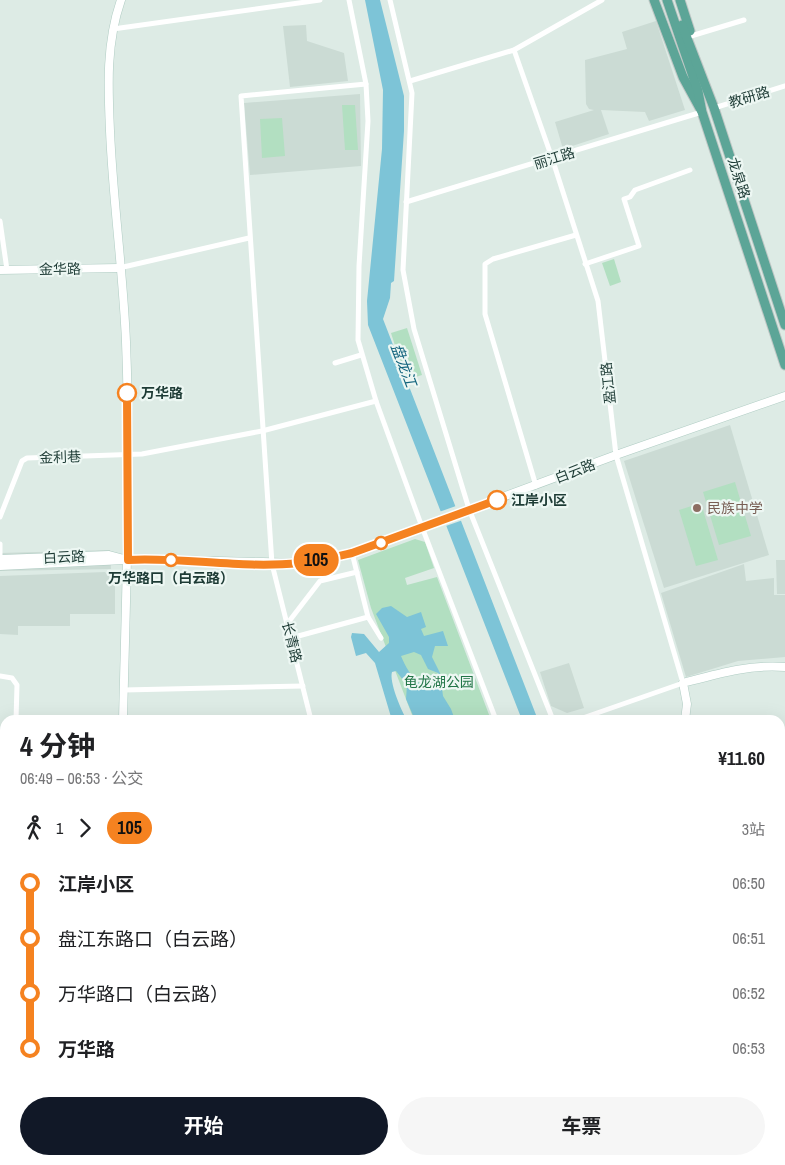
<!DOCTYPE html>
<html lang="zh">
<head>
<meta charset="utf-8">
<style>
  :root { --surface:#fff; --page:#f6f6f6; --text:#202124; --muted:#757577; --accent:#111827 }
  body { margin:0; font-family:"Archivo Narrow","Noto Sans SC",sans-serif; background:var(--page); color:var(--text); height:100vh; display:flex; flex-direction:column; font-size:19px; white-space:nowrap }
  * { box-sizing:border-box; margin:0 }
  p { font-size:16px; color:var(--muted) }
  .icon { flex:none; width:28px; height:28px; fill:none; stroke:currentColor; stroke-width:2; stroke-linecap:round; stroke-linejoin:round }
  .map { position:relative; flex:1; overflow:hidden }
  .panel { position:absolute; left:0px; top:715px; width:785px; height:450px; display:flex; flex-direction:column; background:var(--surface); border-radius:15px 15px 0 0; box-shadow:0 5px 20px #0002 }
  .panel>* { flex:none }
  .badge { padding:0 10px; border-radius:16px; font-size:18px; line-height:32px }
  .map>.badge { position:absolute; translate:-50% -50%; box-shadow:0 0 0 2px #fff }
  .legs { display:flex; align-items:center; gap:8px; height:55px; padding:0 20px; font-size:16px }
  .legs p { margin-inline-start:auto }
  .summary { display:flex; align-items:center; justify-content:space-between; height:85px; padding:0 20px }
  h1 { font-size:28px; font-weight:700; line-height:38px }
  .action { display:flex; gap:10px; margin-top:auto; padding:10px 20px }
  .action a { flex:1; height:58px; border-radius:30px; background:var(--accent); color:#fff; font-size:20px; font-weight:700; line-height:58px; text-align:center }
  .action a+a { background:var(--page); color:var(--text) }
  ul { padding:0 20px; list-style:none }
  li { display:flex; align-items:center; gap:18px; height:55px; font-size:19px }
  li i { display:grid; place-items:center; width:8px; height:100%; margin:0 6px; background:currentColor }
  li i::after { content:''; width:12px; height:12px; margin:-6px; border:4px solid; border-radius:50%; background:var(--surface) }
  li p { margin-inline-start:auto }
  li:first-child i { background:linear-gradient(#0000 50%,currentColor 0) }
  li:last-child i { background:linear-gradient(currentColor 50%,#0000 0) }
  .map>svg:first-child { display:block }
  .built { fill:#cbdbd4 }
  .green { fill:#b2dfc1 }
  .water { fill:#7dc4d7; fill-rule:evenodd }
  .pier { fill:#ddebe5 }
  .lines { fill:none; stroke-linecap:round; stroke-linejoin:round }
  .secondary-casing { stroke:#afccc3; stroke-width:9 }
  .primary-casing { stroke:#c0c8c6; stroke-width:11 }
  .highway-casing { stroke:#c0c8c6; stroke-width:12 }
  .street { stroke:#fff; stroke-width:5 }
  .secondary { stroke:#fff; stroke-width:8 }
  .primary { stroke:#5ca597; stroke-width:9 }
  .highway { stroke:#266a60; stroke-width:10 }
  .line-1-casing { stroke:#fff; stroke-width:11 }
  .line-1 { stroke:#f58220; stroke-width:8 }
  .stop-1-dot { fill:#fff; stroke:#f58220; stroke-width:2.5 }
  .education-dot { fill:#8d6e63; stroke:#edf7f3; stroke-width:2 }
  .labels { text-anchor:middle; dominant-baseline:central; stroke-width:4.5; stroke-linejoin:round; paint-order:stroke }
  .street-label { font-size:14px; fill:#1d3b35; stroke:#edf7f3 }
  .stop-label { font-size:14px; font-weight:bold; fill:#1d3b35; stroke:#edf7f3; text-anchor:start }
  .education-label { font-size:14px; fill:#785e54; stroke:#edf7f3; text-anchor:start }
  .park-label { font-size:14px; fill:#237648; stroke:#edf7f3 }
  .water-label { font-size:15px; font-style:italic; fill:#12647d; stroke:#edf7f3 }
</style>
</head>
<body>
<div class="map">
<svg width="785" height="1165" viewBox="0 0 785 1165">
  <rect width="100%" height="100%" fill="#ddebe5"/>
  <g class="built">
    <polygon points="656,21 685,110 649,121 645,112 601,110 609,134 563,149 555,122 594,110 589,109 586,104 585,60 627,49 622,32"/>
    <polygon points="306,25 307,41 344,53 348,81 290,87 283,26"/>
    <polygon points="360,94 361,166 250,175 244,103"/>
    <polygon points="730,425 769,555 664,588 624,461"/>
    <polygon points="110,550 111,569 0,571 0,553"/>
    <polygon points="776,560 785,560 785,594 777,594"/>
    <polygon points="744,564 746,581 774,578 774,595 785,595 785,657 738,661 686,677 661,593"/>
    <polygon points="105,572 115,583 115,614 70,614 70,626 18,626 18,635 0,634 0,576"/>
    <polygon points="569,663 584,708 567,713 551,706 540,672"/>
    <polygon points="678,1160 756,1160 755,1165 700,1165"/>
  </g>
  <g class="green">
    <polygon points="342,105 355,105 358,150 345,150"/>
    <polygon points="282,118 285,156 262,158 260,119"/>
    <polygon points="614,259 621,282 610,286 602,263"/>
    <polygon points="407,328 422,375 406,380 391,333"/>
    <polygon points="735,482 751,536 719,545 703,492"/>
    <polygon points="701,503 718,560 696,566 679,510"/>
    <polygon points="415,539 425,542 434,568 405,578 407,585 437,577 491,720 414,720 371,608 358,560"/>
  </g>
  <g class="water">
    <polygon points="365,0 380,0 404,96 404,131 394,281 391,283 390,298 383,319 538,720 522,720 368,325 367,301 382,149 383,90"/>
    <path d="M391 606 407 617 421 612 426 627 421 629 424 636 443 631 448 646H435L432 657 440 673 443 696 451 709 455 720H415L406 699 407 685 396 671 392 672C389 682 401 710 407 720H396L395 717H391L375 663 366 653 356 656 351 637 352 633 364 634 379 652 389 643V637L376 614 382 608ZM414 652 421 655 428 669 438 673 439 680 432 685 426 682 420 684C412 678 405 666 401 656Z"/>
  </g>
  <polygon class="pier" points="456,506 463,520 443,527 439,512"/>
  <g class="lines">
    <defs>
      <g id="secondary">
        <path d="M121 0C106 43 108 86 110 131 113 201 123 271 126 342 131 468 126 594 123 720"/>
        <polyline points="0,270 119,268"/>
        <polyline points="0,559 109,555 124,559"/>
        <polyline points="0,566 145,559 297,563 352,553 616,455 785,396"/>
        <path d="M685 720 687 704 683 683C717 674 750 664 785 667"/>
        <polyline points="0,852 5,852"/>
        <polyline points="346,1160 367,1165"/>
        <polyline points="94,1165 96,1160"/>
        <polyline points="100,1165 101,1160"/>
        <polyline points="580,1165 581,1160"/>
      </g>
      <g id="primary">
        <polyline points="654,0 683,77 701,110"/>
        <polyline points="667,0 698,91 702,112 785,365"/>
        <polyline points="680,0 690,31"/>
        <polyline points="682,25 714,108 785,325"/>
        <polyline points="0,1081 5,1081"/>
        <polyline points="780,1124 785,1099"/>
        <polyline points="431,1160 453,1165"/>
        <polyline points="458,1160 479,1165"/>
        <polyline points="769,1165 771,1160"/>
        <polyline points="780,1165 785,1148"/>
      </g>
      <g id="highway">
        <polyline points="0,1067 5,1067"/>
        <polyline points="0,1089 5,1089"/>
        <polyline points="369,1160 390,1165"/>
        <polyline points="397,1160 418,1165"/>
        <polyline points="492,1160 513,1165"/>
        <polyline points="520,1160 541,1165"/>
      </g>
    </defs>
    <use href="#secondary" class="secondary-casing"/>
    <use href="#primary" class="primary-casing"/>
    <use href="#highway" class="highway-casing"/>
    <g class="street">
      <polyline points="349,0 366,84 368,121 359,266 358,340 376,401 422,527 496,720"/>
      <polyline points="390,0 412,93 403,270 414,329 469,509 553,720"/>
      <polyline points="113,29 320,0"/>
      <polyline points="691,36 744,20"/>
      <polyline points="514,50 552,158 598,301 616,455 683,683 577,720"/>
      <polyline points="410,81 514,50 602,0"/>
      <polyline points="714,108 785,86"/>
      <polyline points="406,202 702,112"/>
      <polyline points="0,221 7,270"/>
      <polyline points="585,264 639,246 624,199 630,197 635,190 690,170"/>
      <polyline points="119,268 249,238"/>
      <polyline points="335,363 361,355"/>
      <polyline points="536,486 485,314 485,264 493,259 576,235"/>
      <polyline points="0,517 22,461 27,458 142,454 262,431 376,401"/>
      <polyline points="0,544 0,559"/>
      <polyline points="368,617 381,638"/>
      <polyline points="287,624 320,581 357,572"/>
      <polyline points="291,638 368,617 352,553"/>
      <polyline points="0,676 12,678 17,685 16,720"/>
      <polyline points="124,690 303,686"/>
      <polyline points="311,720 272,564 241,96 366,84"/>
      <polyline points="780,887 785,889"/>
      <polyline points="0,993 5,993"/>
      <polyline points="0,1061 5,1061"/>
      <polyline points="0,1095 5,1095"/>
    </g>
    <use href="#secondary" class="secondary"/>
    <use href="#primary" class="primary"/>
    <use href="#highway" class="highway"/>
  </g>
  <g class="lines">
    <defs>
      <path id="line-1" d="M127 393 128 560C185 557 242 569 299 563 317 561 334 557 352 553L497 500"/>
    </defs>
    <use href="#line-1" class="line-1-casing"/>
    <use href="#line-1" class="line-1"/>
  </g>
  <g class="stop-1-dot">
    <circle cx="127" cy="393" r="9"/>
    <circle cx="497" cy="500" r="9"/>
    <circle cx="381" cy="543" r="6"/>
    <circle cx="171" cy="560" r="6"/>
  </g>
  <circle class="education-dot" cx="697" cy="508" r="5"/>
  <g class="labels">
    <g class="street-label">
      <text transform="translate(749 97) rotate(-17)">教研路</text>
      <text transform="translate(554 158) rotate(-17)">丽江路</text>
      <text transform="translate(739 178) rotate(72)">龙泉路</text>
      <text transform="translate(60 269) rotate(-1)">金华路</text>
      <text transform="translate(608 383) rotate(-96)">盈江路</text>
      <text transform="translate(60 457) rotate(-2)">金利巷</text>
      <text transform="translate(575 471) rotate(-21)">白云路</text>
      <text transform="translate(64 557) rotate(-3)">白云路</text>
      <text transform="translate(292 642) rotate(76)">长青路</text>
    </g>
    <g class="stop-label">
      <text x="141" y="393">万华路</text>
      <text x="511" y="500">江岸小区</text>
      <text x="171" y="578" text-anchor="middle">万华路口（白云路）</text>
    </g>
    <g class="education-label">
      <text x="707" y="508">民族中学</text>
    </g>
    <g class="park-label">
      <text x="439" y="682">龟龙湖公园</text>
    </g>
    <g class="water-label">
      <text transform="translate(404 365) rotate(69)">盘龙江</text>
    </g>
  </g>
</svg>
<b class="badge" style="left:316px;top:560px;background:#f58220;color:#111">105</b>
<section class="panel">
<div class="summary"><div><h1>4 分钟</h1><p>06:49 – 06:53 · 公交</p></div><b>¥11.60</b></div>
<div class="legs"><svg class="icon" aria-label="walk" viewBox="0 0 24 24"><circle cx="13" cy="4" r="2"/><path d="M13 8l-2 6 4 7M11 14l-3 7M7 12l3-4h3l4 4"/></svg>1<svg class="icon" aria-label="forward" viewBox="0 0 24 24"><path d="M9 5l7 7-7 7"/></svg><b class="badge" style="background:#f58220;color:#111">105</b><p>3站</p></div>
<ul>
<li><i style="color:#f58220"></i><b>江岸小区</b><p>06:50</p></li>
<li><i style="color:#f58220"></i><span>盘江东路口（白云路）</span><p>06:51</p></li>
<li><i style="color:#f58220"></i><span>万华路口（白云路）</span><p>06:52</p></li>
<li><i style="color:#f58220"></i><b>万华路</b><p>06:53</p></li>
</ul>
<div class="action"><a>开始</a><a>车票</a></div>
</section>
</div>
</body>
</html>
